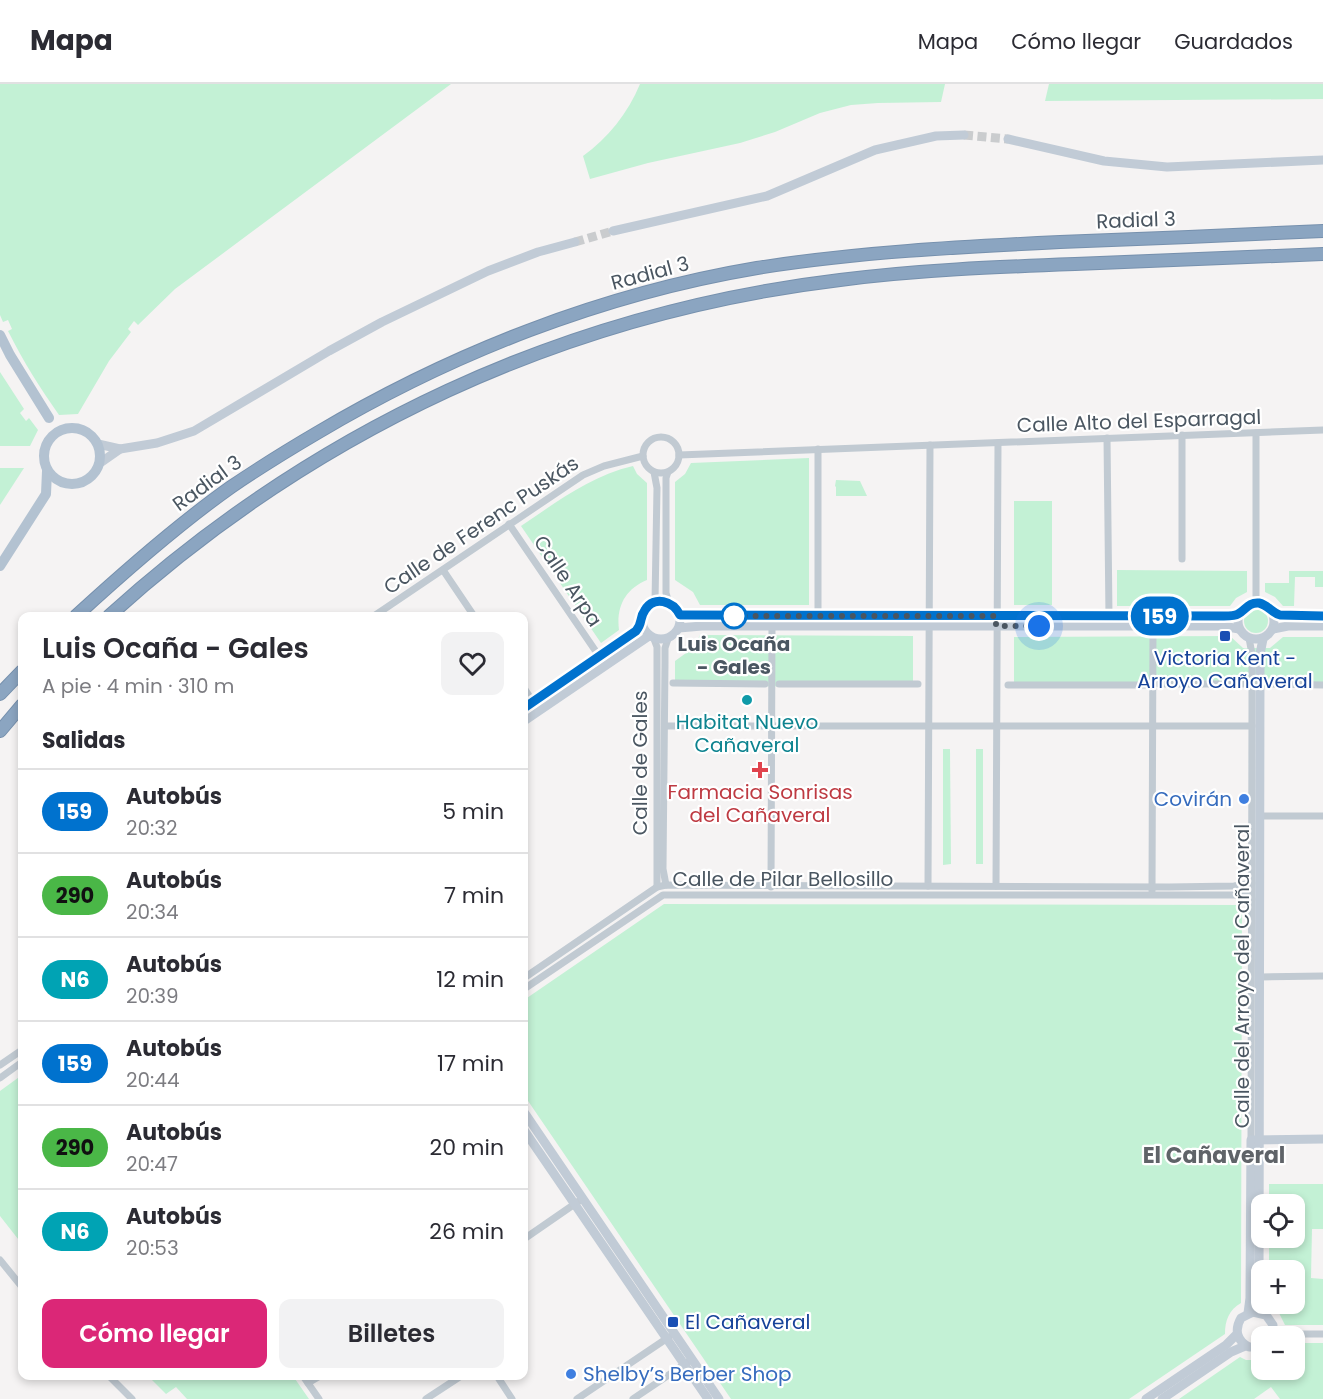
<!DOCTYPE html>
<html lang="es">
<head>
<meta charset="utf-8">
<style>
  :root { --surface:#fff; --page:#f2f2f3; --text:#2b2b33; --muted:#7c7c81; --line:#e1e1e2; --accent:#db2777 }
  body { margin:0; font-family:Poppins,sans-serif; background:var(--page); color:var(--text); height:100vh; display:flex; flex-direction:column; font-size:22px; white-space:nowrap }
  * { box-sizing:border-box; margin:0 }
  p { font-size:20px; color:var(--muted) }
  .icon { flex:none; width:33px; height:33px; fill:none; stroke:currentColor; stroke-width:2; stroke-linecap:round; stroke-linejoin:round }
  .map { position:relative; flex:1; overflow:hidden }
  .sheet { position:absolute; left:18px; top:528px; width:510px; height:768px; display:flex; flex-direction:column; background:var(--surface); border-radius:12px; box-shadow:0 3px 9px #0003 }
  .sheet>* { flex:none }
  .badge { padding:0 12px; border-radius:20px; font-size:21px; line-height:39px }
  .tools { position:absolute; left:1251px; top:1110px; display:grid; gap:12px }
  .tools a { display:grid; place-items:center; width:54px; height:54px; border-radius:12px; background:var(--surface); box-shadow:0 3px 9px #0003; font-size:30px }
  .you { position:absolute; width:30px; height:30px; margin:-15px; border:4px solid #fff; border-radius:50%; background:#1a73e8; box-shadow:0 0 0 9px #1a73e833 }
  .map>.badge { position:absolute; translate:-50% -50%; box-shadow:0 0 0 3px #fff }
  h2 { padding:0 24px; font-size:22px; line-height:54px }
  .round { display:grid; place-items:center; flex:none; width:63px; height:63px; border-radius:12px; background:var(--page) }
  .head { display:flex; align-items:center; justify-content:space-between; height:102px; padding:0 24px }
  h1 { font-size:28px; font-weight:600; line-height:45px }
  .primary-button { display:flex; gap:12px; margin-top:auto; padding:12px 24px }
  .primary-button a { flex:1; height:69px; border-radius:12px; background:var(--accent); color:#fff; font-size:24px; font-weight:600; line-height:69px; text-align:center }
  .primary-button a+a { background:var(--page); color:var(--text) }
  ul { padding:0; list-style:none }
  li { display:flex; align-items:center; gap:18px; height:84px; padding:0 24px; border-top:2px solid var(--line) }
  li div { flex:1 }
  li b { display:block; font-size:22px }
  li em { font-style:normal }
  li .badge { min-width:66px; font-weight:700; text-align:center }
  header { display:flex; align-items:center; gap:36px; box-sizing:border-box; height:84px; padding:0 30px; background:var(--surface); border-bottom:2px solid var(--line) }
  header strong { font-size:28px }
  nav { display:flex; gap:33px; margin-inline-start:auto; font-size:21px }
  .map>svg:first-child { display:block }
  .green { fill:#c3f1d5 }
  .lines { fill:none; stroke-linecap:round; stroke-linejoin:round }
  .secondary-tunnel { stroke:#caccce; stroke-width:9; stroke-dasharray:9 4.5; stroke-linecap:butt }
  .highway-casing { stroke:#7690ad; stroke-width:14 }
  .street { stroke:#c1cad2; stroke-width:7 }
  .secondary { stroke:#c1cbd6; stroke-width:9 }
  .primary { stroke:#b3c2d1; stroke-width:10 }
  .highway { stroke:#8ba5c1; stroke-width:12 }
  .line-casing { stroke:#fff; stroke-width:14 }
  .line { stroke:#0072ce; stroke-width:9 }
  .walk { stroke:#4a5661; stroke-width:6; stroke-dasharray:0 10.8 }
  .stop-dot { fill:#fff; stroke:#0072ce; stroke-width:3 }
  .transit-dot { fill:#1a4fb4; stroke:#fff; stroke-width:2 }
  .culture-dot { fill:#0f9aa8; stroke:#fff; stroke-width:2 }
  .health-dot { fill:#e0444e; stroke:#fff; stroke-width:2 }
  .shop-dot { fill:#3f7fe0; stroke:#fff; stroke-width:2 }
  .labels { text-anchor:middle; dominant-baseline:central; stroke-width:4.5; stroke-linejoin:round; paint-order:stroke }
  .street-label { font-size:20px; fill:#4a5661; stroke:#fff }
  .stop-label { font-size:20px; font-weight:bold; fill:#4a5661; stroke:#fff }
  .transit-label { font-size:20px; fill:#164399; stroke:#fff }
  .culture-label { font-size:20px; fill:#0d838f; stroke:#fff }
  .health-label { font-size:20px; fill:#be3a42; stroke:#fff }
  .shop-label { font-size:20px; fill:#366cbe; stroke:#fff; text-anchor:end }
  .quarter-label { font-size:22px; font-weight:bold; fill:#5f6368; stroke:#fff }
</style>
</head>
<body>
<header>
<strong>Mapa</strong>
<nav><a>Mapa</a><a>Cómo llegar</a><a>Guardados</a></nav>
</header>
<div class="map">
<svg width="1323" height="1315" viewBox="0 0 1323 1315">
  <rect width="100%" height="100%" fill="#f5f3f3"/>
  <g class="green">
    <path d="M0 0H451L175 205 138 241 134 237 128 245 131 248 109 277 78 330 59 331C40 304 23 277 8 247L12 245 8 236 3 238 0 231Z"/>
    <path d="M640 0H945L941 18 878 19 851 21 820 29 775 48 740 59 648 79 590 95 583 72C608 54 628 29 640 0Z"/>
    <polygon points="1049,0 1323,0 1323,15 1045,17"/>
    <polygon points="0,288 24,325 20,329 26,337 29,334 38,346 30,362 0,362"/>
    <polygon points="809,374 809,521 700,521 693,508 675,496 675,398 685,390 691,379"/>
    <path d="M633 382 637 390 647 399V496C625 505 616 523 619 546L601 559 521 442C557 418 590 392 633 382Z"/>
    <polygon points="0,384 24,384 0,421"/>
    <polygon points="836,396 860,397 867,412 836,412 836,403 835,402"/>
    <rect x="1014" y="417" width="38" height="104"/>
    <polygon points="1117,486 1247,487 1247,508 1236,514 1230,522 1117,522"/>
    <polygon points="1289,487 1323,487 1323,503 1315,503 1315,493 1295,493 1294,522 1283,522 1275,513 1265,508 1265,499 1289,499"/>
    <circle cx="1256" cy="537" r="12"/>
    <polygon points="700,551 913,552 913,603 675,602 675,577 693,564"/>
    <polygon points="1230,552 1243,564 1270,564 1283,553 1323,553 1323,603 1014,602 1014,553"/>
    <polygon points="943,665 950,665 951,780 943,781"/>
    <rect x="976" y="665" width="7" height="115"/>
    <path d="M664 820 1242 821 1241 1219C1229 1226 1225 1236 1225 1250L1129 1315H731L524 1011V916Z"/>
    <polygon points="22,991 22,1160 0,1132 0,1007"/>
    <polygon points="1269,1100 1323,1100 1323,1145 1312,1145 1311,1194 1323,1195 1323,1241 1285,1241 1278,1227 1270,1220 1294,1220 1294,1186 1269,1186 1269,1154 1294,1154 1294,1120 1269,1120"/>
    <polygon points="1295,1259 1323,1259 1323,1315 1280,1315 1271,1303 1254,1315 1179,1315 1240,1273 1246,1276 1261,1276 1262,1286 1294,1286"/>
    <polygon points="148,1292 293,1292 309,1315 187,1315 176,1303 166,1310"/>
  </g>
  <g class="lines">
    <g class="secondary-tunnel">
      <polyline points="964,51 1008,55"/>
      <polyline points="575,158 613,147"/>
    </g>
    <defs>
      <g id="highway">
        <path d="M76 532C125 487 176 442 231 403 259 384 288 366 317 349 452 269 602 210 757 184 858 168 958 163 1060 158 1148 155 1235 151 1323 147"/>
        <path d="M109 532C314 346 564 229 840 196 917 186 996 183 1075 180 1157 177 1240 174 1323 170"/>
        <polyline points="0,610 22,587"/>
        <polyline points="0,647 22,621"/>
      </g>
    </defs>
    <use href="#highway" class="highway-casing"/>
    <g class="street">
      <polyline points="1256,349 1256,519"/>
      <polyline points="1182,351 1182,475"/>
      <circle cx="661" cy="371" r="18"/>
      <polyline points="1107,354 1109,532"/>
      <polyline points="818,365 818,532"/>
      <polyline points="679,371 1323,346"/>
      <polyline points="654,388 657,404 655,518"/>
      <polyline points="668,388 666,394 666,509 669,519"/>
      <polyline points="509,440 599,572"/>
      <polyline points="443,486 474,532"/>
      <polyline points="374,532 583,391 604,382 643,372"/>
      <polyline points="1249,554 1252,570 1252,626 1251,1056"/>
      <polyline points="654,555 657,563 657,803"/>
      <polyline points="673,599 765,600"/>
      <polyline points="779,600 918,600"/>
      <polyline points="1159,600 1244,600"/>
      <polyline points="1268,600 1323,601"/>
      <polyline points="1008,601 1145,601"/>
      <polyline points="524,604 533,618"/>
      <polyline points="665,642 1252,642"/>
      <polyline points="1261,732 1323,732"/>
      <polyline points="666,801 663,785 665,578 665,564 668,555"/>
      <polyline points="928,802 930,361"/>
      <polyline points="996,802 998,359"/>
      <polyline points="771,803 772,542"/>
      <polyline points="1152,807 1153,542"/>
      <polyline points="1261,893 1323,892"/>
      <polyline points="524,894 657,803 666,801 1169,803 1234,802 1252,799"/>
      <polyline points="524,905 663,811 1248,811 1252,815"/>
      <polyline points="0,981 22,966"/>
      <polyline points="0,994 22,978"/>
      <polyline points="524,1155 579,1117"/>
      <polyline points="0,1176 22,1203"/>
      <polyline points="1273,1246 1281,1250 1323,1250"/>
      <polyline points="109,1292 132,1315"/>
      <polyline points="303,1292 319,1315"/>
      <polyline points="497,1292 512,1315"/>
      <polyline points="308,1299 320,1292"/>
      <polyline points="426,1315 461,1292"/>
      <polyline points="577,1315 669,1253"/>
      <polyline points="633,1315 688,1278"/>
    </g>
    <g class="secondary">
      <polyline points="1008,55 1104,77 1167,83 1323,76"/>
      <polyline points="613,147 767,112 875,66 936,52 964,51"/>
      <polyline points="98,360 120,365 157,359 194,347 329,267 382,238 488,187 538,168 575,158"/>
      <polyline points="100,379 120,365"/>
      <circle cx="661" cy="536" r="19"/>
      <circle cx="1256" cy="537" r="18"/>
      <polyline points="1273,529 1288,532 1323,532"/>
      <polyline points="679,531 1224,532 1240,530"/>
      <polyline points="679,544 702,542 1223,542 1239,545"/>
      <polyline points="1273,545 1288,542 1323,542"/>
      <polyline points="524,624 636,547 642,541"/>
      <polyline points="524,637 649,552"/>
      <polyline points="524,1028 719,1315"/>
      <polyline points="524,1046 708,1315"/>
      <polyline points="1248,1229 1250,1214 1251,1056 1323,1055"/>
      <polyline points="1262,1229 1259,1214 1260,570 1263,555"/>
      <path d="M1262 1263H1249C1237 1257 1234 1246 1241 1234L1253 1228 1266 1231 1273 1241 1272 1252"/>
      <polyline points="1146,1315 1226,1261 1237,1250"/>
      <polyline points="1162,1315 1231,1268 1245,1262"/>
    </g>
    <g class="primary">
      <polyline points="0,251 10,271 49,334"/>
      <circle cx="72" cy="372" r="28"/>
      <polyline points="0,482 46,410 47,387"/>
    </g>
    <use href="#highway" class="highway"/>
  </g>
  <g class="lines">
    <defs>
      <path id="line" d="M524 624 636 547C643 539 639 534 645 526 654 511 673 517 680 531H687L1224 532C1227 532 1235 532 1238 530 1246 526 1248 518 1259 519 1268 521 1272 529 1280 531L1323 532"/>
    </defs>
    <use href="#line" class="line-casing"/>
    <use href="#line" class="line"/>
    <polyline class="walk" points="734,532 996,532 996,542 1039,542"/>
  </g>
  <circle class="stop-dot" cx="734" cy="532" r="12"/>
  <g class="transit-dot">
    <rect x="1219" y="546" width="12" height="12" rx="3"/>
    <rect x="667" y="1232" width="12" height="12" rx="3"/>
  </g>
  <circle class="culture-dot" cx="747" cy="616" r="6"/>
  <path class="health-dot" d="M757 677h6v6h6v6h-6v6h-6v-6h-6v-6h6z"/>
  <g class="shop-dot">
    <circle cx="1244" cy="715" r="6"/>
    <circle cx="571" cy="1290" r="6"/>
  </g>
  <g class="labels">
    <g class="street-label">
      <text transform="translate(1136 136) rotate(-2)">Radial 3</text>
      <text transform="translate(650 189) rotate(-15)">Radial 3</text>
      <text transform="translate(1139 337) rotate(-2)">Calle Alto del Esparragal</text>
      <text transform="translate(207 399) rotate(-36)">Radial 3</text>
      <text transform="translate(481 441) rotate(-34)">Calle de Ferenc Puskás</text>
      <text transform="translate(568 497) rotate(56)">Calle Arpa</text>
      <text transform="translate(640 679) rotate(-90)">Calle de Gales</text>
      <text x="783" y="795">Calle de Pilar Bellosillo</text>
      <text transform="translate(1242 892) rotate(-90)">Calle del Arroyo del Cañaveral</text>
    </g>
    <g class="stop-label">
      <text x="734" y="560">Luis Ocaña<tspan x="734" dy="23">- Gales</tspan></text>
    </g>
    <g class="transit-label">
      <text x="1225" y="574">Victoria Kent -<tspan x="1225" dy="23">Arroyo Cañaveral</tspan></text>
      <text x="685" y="1238" text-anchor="start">El Cañaveral</text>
    </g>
    <g class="culture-label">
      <text x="747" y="638">Habitat Nuevo<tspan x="747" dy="23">Cañaveral</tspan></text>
    </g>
    <g class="health-label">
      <text x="760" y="708">Farmacia Sonrisas<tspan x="760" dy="23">del Cañaveral</tspan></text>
    </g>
    <g class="shop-label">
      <text x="1232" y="715">Covirán</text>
      <text x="583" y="1290" text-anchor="start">Shelby’s Berber Shop</text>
    </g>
    <g class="quarter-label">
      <text x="1214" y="1071">El Cañaveral</text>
    </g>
  </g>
</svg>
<div class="tools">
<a><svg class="icon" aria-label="locate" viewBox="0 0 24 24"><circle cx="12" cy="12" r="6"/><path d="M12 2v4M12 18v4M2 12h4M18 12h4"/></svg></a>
<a>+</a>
<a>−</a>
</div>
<div class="you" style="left:1039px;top:542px"></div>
<b class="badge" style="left:1160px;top:532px;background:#0072ce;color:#fff">159</b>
<section class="sheet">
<div class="head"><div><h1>Luis Ocaña - Gales</h1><p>A pie · 4 min · 310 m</p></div><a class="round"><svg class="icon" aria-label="heart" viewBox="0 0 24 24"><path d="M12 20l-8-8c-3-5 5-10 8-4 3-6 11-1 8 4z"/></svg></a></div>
<h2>Salidas</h2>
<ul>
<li><span class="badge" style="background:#0072ce;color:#fff">159</span><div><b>Autobús</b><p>20:32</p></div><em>5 min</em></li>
<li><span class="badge" style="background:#4ab747;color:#111">290</span><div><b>Autobús</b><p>20:34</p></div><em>7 min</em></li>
<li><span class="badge" style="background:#00a3b4;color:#fff">N6</span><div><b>Autobús</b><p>20:39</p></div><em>12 min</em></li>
<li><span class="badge" style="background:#0072ce;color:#fff">159</span><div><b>Autobús</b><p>20:44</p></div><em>17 min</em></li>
<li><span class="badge" style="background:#4ab747;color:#111">290</span><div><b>Autobús</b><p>20:47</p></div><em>20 min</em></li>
<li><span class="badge" style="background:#00a3b4;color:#fff">N6</span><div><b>Autobús</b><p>20:53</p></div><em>26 min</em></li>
</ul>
<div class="primary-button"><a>Cómo llegar</a><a>Billetes</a></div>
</section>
</div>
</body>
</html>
